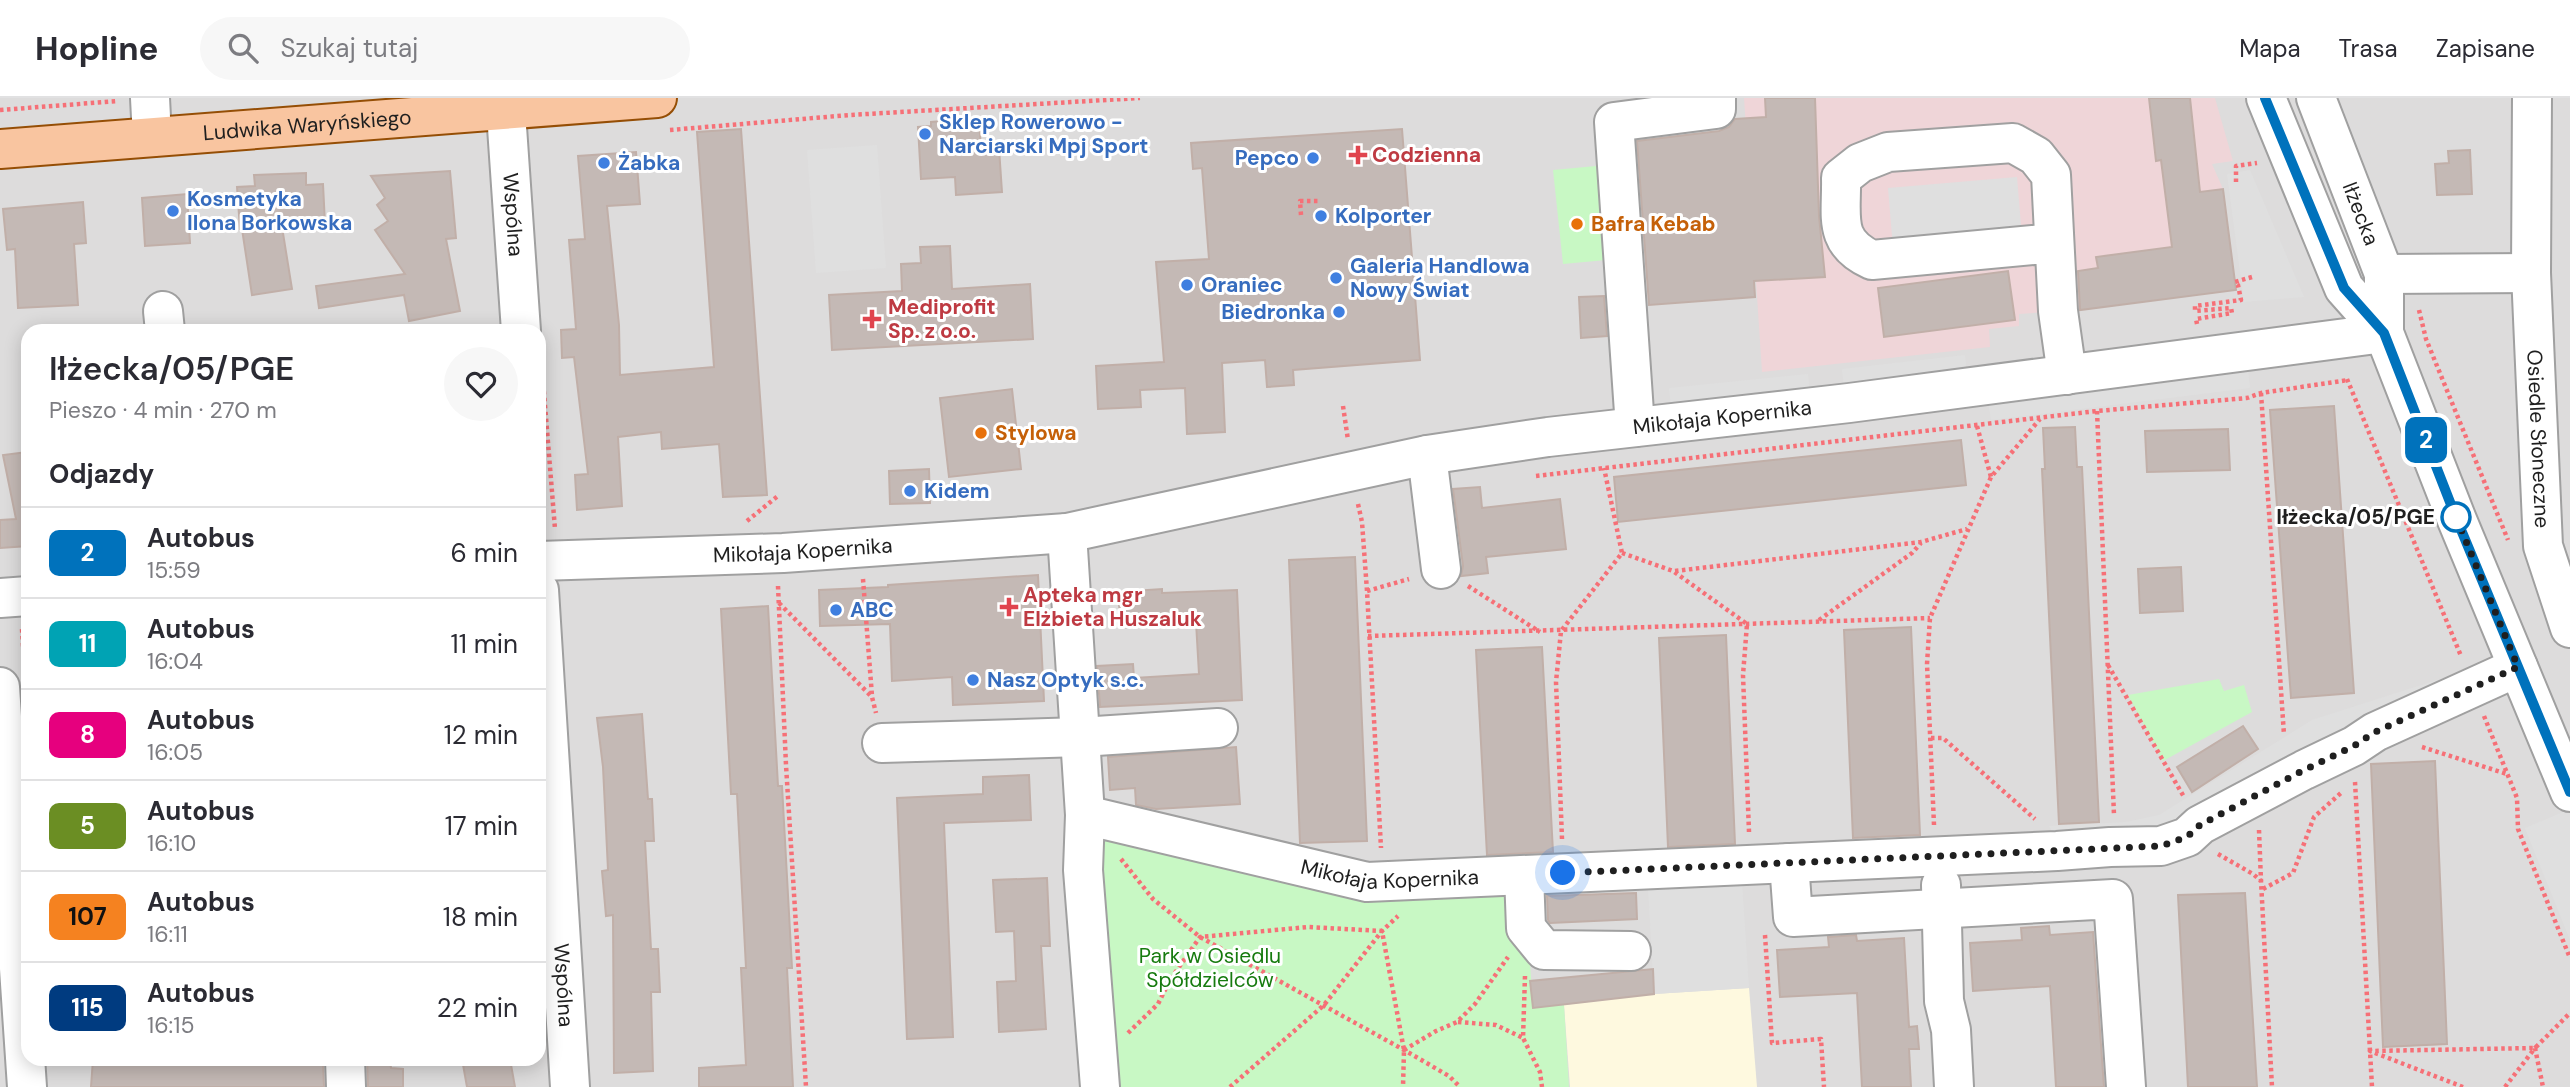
<!DOCTYPE html>
<html lang="pl">
<head>
<meta charset="utf-8">
<style>
  :root { --surface:#fff; --page:#f7f7f7; --text:#2b2b33; --muted:#7c7c81; --line:#e1e1e2 }
  body { margin:0; font-family:"DM Sans",sans-serif; background:var(--page); color:var(--text); height:100vh; display:flex; flex-direction:column; font-size:26px; white-space:nowrap }
  * { box-sizing:border-box; margin:0 }
  p { font-size:23px; color:var(--muted) }
  .icon { flex:none; width:38px; height:38px; fill:none; stroke:currentColor; stroke-width:2; stroke-linecap:round; stroke-linejoin:round }
  .map { position:relative; flex:1; overflow:hidden }
  .panel { position:absolute; left:21px; top:226px; width:525px; height:742px; display:flex; flex-direction:column; background:var(--surface); border-radius:21px; box-shadow:0 4px 18px #0003 }
  .panel>* { flex:none }
  .badge { padding:0 14px; border-radius:10px; font-size:24px; line-height:46px }
  .you { position:absolute; width:35px; height:35px; margin:-18px; border:5px solid #fff; border-radius:50%; background:#1a73e8; box-shadow:0 0 0 10px #1a73e833 }
  .map>.badge { position:absolute; translate:-50% -50%; box-shadow:0 0 0 4px #fff }
  h2 { padding:0 28px; font-size:26px; line-height:63px }
  .round { display:grid; place-items:center; flex:none; width:74px; height:74px; border-radius:37px; background:var(--page) }
  .headline { display:flex; align-items:center; justify-content:space-between; height:119px; padding:0 28px }
  h1 { font-size:33px; font-weight:600; line-height:52px }
  ul { padding:0; list-style:none }
  li { display:flex; align-items:center; gap:21px; height:91px; padding:0 28px; border-top:2px solid var(--line) }
  li div { flex:1 }
  li b { display:block; font-size:26px }
  li em { font-style:normal }
  li .badge { min-width:77px; font-weight:700; text-align:center }
  header { display:flex; align-items:center; gap:42px; box-sizing:border-box; height:98px; padding:0 35px; background:var(--surface); border-bottom:2px solid var(--line) }
  header strong { font-size:33px }
  nav { display:flex; gap:38px; margin-inline-start:auto; font-size:24px }
  .search { width:490px; height:63px; background:var(--page); display:flex; align-items:center; gap:18px; box-sizing:border-box; padding:0 24px; border-radius:38px; color:var(--muted); font-size:26px }
  .map>svg:first-child { display:block }
  .residential { fill:#dddcdc; fill-rule:evenodd }
  .commercial { fill:#efd5d8 }
  .education { fill:#fef9df }
  .park { fill:#c8f8c4 }
  .parking { fill:#dfdfdf }
  .building { fill:#c4b9b5; stroke:#c1afa8; stroke-width:2 }
  .lines { fill:none; stroke-linecap:round; stroke-linejoin:round }
  .minor-casing { stroke:#a0a0a0; stroke-width:42 }
  .major-casing { stroke:#954e05; stroke-width:42 }
  .path { stroke:#f67077; stroke-width:4.5; stroke-dasharray:3.5 3.5; stroke-linecap:butt }
  .minor { stroke:#fff; stroke-width:38 }
  .major { stroke:#f9c5a0; stroke-width:38 }
  .line-casing { stroke:#fff; stroke-width:16 }
  .line { stroke:#0072bc; stroke-width:10 }
  .walk { stroke:#1f1f1f; stroke-width:7; stroke-dasharray:0 12.6 }
  .shop-dot { fill:#3f7fe0; stroke:#fff; stroke-width:2.5 }
  .health-dot { fill:#e0444e; stroke:#fff; stroke-width:2.5 }
  .food-dot { fill:#e8710a; stroke:#fff; stroke-width:2.5 }
  .stop-dot { fill:#fff; stroke:#0072bc; stroke-width:3.5 }
  .labels { text-anchor:middle; dominant-baseline:central; stroke-width:6; stroke-linejoin:round; paint-order:stroke }
  .shop-label { font-size:21px; font-weight:bold; fill:#366cbe; stroke:#fff; text-anchor:start }
  .street-label { font-size:21px; fill:#1f1f1f; stroke:#fff }
  .health-label { font-size:21px; font-weight:bold; fill:#be3a42; stroke:#fff; text-anchor:start }
  .food-label { font-size:21px; font-weight:bold; fill:#c56008; stroke:#fff; text-anchor:start }
  .stop-label { font-size:21px; font-weight:bold; fill:#1f1f1f; stroke:#fff; text-anchor:end }
  .park-label { font-size:21px; fill:#177b0f; stroke:#fff }
</style>
</head>
<body>
<header>
<strong>Hopline</strong>
<div class="search"><svg class="icon" aria-label="search" viewBox="0 0 24 24"><circle cx="10" cy="10" r="6"/><path d="M15 15l6 6"/></svg>Szukaj tutaj</div>
<nav><a>Mapa</a><a>Trasa</a><a>Zapisane</a></nav>
</header>
<div class="map">
<svg width="2570" height="989" viewBox="0 0 2570 989">
  <rect width="100%" height="100%" fill="#efeae5"/>
  <path class="residential" d="M0 0H2570V989H0ZM28 233H539V961H28Z"/>
  <polygon class="commercial" points="1744,0 2215,0 2233,63 2212,66 2223,91 2236,192 2078,212 2019,216 2019,228 1989,231 1990,249 1762,274"/>
  <polygon class="education" points="1749,890 1757,989 1570,989 1564,907 1654,896"/>
  <g class="park">
    <polygon points="1607,67 1617,161 1563,166 1553,72"/>
    <polygon points="2219,581 2224,593 2244,587 2252,614 2163,663 2128,597"/>
    <polygon points="1085,717 1367,784 1524,777 1533,909 1564,907 1569,989 1100,989"/>
  </g>
  <g class="parking">
    <polygon points="877,47 886,170 816,175 807,52"/>
    <polygon points="2250,72 2304,199 2244,204 2227,76"/>
    <polygon points="2017,79 2022,139 1893,150 1888,90"/>
    <polygon points="1965,257 1967,277 1844,291 1842,271"/>
    <polygon points="2248,271 2250,290 1991,322 1988,303"/>
    <polygon points="1808,276 1810,297 1671,311 1669,290"/>
    <polygon points="2443,580 2448,596 2188,731 2060,746 2049,728 2126,724 2159,717 2312,622"/>
    <polygon points="2570,711 2570,842 2525,730"/>
    <polygon points="1742,784 1749,890 1654,896 1648,790"/>
  </g>
  <g class="building">
    <polygon points="1765,0 1815,0 1819,118 1825,179 1754,183 1755,199 1649,207 1637,43 1719,33 1729,29 1735,21 1766,19"/>
    <polygon points="2149,0 2190,0 2200,94 2223,91 2236,192 2080,212 2078,173 2098,170 2096,159 2172,149 2161,62 2156,63"/>
    <polygon points="979,20 981,52 999,50 1002,94 956,97 955,79 921,81 918,29 931,28 931,24"/>
    <polygon points="741,31 767,397 723,399 719,346 662,351 661,334 618,339 622,408 577,412 575,377 588,376 574,259 562,260 561,232 576,231 569,142 585,141 578,58 636,54 640,106 607,108 619,227 620,277 714,269 697,34"/>
    <polygon points="1402,31 1420,262 1293,272 1294,287 1267,289 1265,262 1222,265 1225,334 1187,336 1185,290 1140,292 1141,309 1098,311 1096,268 1164,264 1156,164 1209,161 1202,70 1193,71 1191,45"/>
    <polygon points="2470,52 2472,96 2437,97 2435,66 2449,65 2448,53"/>
    <polygon points="450,73 456,140 446,141 460,213 409,223 404,197 319,210 316,188 405,176 375,132 388,123 377,107 385,100 371,78"/>
    <polygon points="306,75 306,87 323,86 325,126 282,129 292,191 252,197 242,131 240,131 237,89 255,88 254,77"/>
    <polygon points="187,96 190,145 145,148 142,100"/>
    <polygon points="83,104 86,145 74,146 78,207 18,210 15,151 7,152 3,111"/>
    <polygon points="950,148 952,191 1030,186 1033,241 832,252 829,197 902,193 901,166 921,165 920,149"/>
    <polygon points="2008,173 2015,222 1884,239 1878,190"/>
    <polygon points="1604,198 1607,238 1581,240 1579,199"/>
    <polygon points="1012,291 1021,371 949,379 940,300"/>
    <polygon points="2334,308 2354,595 2291,600 2270,312"/>
    <polygon points="2075,329 2077,369 2082,369 2099,724 2059,726 2042,371 2045,371 2043,330"/>
    <polygon points="2228,331 2230,372 2147,374 2145,333"/>
    <polygon points="1961,342 1966,387 1618,424 1614,379"/>
    <polygon points="28,354 28,448 0,450 0,422 16,421 3,357"/>
    <polygon points="929,371 930,405 890,406 889,373"/>
    <polygon points="1480,389 1482,410 1560,401 1566,451 1486,459 1488,475 1461,478 1463,468 1453,391"/>
    <polygon points="1355,459 1367,743 1300,745 1289,462"/>
    <polygon points="2181,469 2183,513 2140,515 2138,471"/>
    <polygon points="1038,477 1044,603 953,607 952,579 892,583 890,526 820,528 819,492 888,489 888,487"/>
    <polygon points="1162,491 1162,495 1237,492 1242,602 1100,609 1097,568 1133,566 1134,580 1199,576 1196,524 1121,530 1118,494"/>
    <polygon points="768,508 778,688 782,688 792,870 787,870 793,989 699,989 699,970 746,967 741,870 746,870 737,696 731,696 721,511"/>
    <polygon points="1911,529 1920,737 1853,740 1844,532"/>
    <polygon points="1726,537 1735,746 1668,749 1659,540"/>
    <polygon points="1542,549 1553,754 1487,757 1476,552"/>
    <polygon points="642,616 648,701 652,701 654,743 645,743 651,851 658,851 660,894 651,894 653,973 614,975 613,817 606,818 602,773 608,772 603,669 597,620"/>
    <polygon points="2243,628 2258,651 2192,694 2177,669"/>
    <polygon points="1236,649 1240,706 1156,711 1136,707 1135,690 1110,692 1108,659"/>
    <polygon points="2435,663 2447,946 2383,949 2371,666"/>
    <polygon points="1029,677 1031,722 944,725 953,939 907,941 897,700 983,696 983,679"/>
    <polygon points="1047,780 1050,848 1041,848 1046,931 999,934 997,884 1016,883 1014,833 996,834 993,782"/>
    <polygon points="1636,795 1637,821 1550,825 1548,822 1547,798"/>
    <polygon points="2245,795 2257,989 2188,989 2178,797"/>
    <polygon points="2049,828 2050,837 2093,834 2104,989 2056,989 2050,888 1973,893 1970,845 2022,842 2021,830"/>
    <polygon points="1856,837 1857,843 1904,840 1909,929 1917,928 1919,951 1909,951 1911,989 1862,989 1857,895 1780,899 1777,852 1829,849 1828,839"/>
    <polygon points="1653,871 1654,896 1533,910 1530,883"/>
    <polygon points="93,961 253,961 323,965 324,989 91,989"/>
    <polygon points="367,961 390,961 391,970 403,971 403,989 368,989"/>
    <polygon points="462,961 510,961 515,989 467,989"/>
  </g>
  <g class="lines">
    <defs>
      <g id="minor">
        <polyline points="150,0 152,39"/>
        <path id="s1" d="M505 0 521 233"/>
        <polyline points="2266,0 2344,190 2384,235 2457,422 2570,694"/>
        <path id="s2" d="M2316 0 2384 176V235"/>
        <path id="s3" d="M2532 0 2531 175 2543 448 2570 530"/>
        <path d="M2054 145 1872 162C1832 144 1842 118 1841 80L1860 65 1888 54 2013 45 2036 58 2051 77 2058 213 2067 277"/>
        <polyline points="2384,176 2531,175"/>
        <polyline points="163,213 165,233"/>
        <polyline points="1635,329 1614,24 1716,11 1716,0"/>
        <polyline points="1427,357 1441,471"/>
        <polyline points="1067,435 1085,717 1083,772 1100,989"/>
        <path id="s4" d="M539 463 783 455 1067 435 1427 357 1548 339 1849 305 2384 235"/>
        <path id="s5" d="M539 492 570 989"/>
        <polyline points="0,500 28,498"/>
        <polyline points="0,589 27,989"/>
        <polyline points="882,645 1081,639 1218,630"/>
        <path id="s6" d="M1085 717 1367 784 2057 753 2110 749 2161 748 2187 739 2200 727 2304 672 2354 648 2375 634 2518 569"/>
        <polyline points="1789,765 1793,819 2113,801 2126,989"/>
        <polyline points="1524,777 1526,830 1544,852 1631,853"/>
        <polyline points="1941,787 1944,903 1951,932 1954,989"/>
        <polyline points="345,961 346,989"/>
      </g>
      <g id="major">
        <path id="s7" d="M0 51 657 0"/>
      </g>
    </defs>
    <use href="#minor" class="minor-casing"/>
    <use href="#major" class="major-casing"/>
    <g class="path">
      <polyline points="0,12 118,3"/>
      <polyline points="670,32 850,17 1140,0"/>
      <polyline points="2236,84 2236,68 2257,65"/>
      <polyline points="1301,117 1300,103 1319,103"/>
      <polyline points="2419,212 2426,241 2508,442"/>
      <polyline points="2197,226 2196,221 2232,215 2231,210 2195,213 2195,208 2241,202 2238,187 2235,184 2252,179"/>
      <polyline points="541,258 555,431"/>
      <polyline points="2347,281 2461,558"/>
      <polyline points="2261,295 2284,637"/>
      <polyline points="1343,308 1348,342"/>
      <polyline points="2097,313 2114,717"/>
      <polyline points="1977,328 1991,379"/>
      <polyline points="1536,378 2097,313 2247,300 2261,295 2348,282"/>
      <polyline points="1358,406 1362,424 1367,493 1381,750"/>
      <polyline points="747,423 779,397"/>
      <polyline points="1622,455 1673,473 1747,526 1743,577 1749,734"/>
      <polyline points="1675,473 1921,444 1967,431"/>
      <polyline points="863,481 872,598"/>
      <polyline points="778,488 786,667 806,989"/>
      <polyline points="1468,488 1540,534"/>
      <polyline points="1367,493 1409,481"/>
      <polyline points="779,505 872,599 876,615"/>
      <polyline points="1819,522 1912,455 1921,445"/>
      <polyline points="22,531 24,564"/>
      <polyline points="1368,538 1930,520"/>
      <polyline points="2108,567 2184,699"/>
      <polyline points="2484,618 2517,700 2518,731 2570,860"/>
      <polyline points="1931,640 1943,640 2035,721"/>
      <polyline points="2422,649 2507,676"/>
      <polyline points="2355,684 2372,989"/>
      <polyline points="1934,727 1927,566 1930,520 1991,379 2040,321"/>
      <polyline points="2259,732 2261,783"/>
      <polyline points="1562,741 1556,584 1561,533 1622,455 1604,370"/>
      <polyline points="2218,756 2253,776 2261,783 2272,989"/>
      <polyline points="1121,761 1153,801 1200,839 1404,952 1449,978 1460,989"/>
      <polyline points="2263,791 2293,775 2314,719 2342,694"/>
      <polyline points="1765,837 1772,945 1821,941 1824,989"/>
      <polyline points="1525,878 1523,940 1540,974 1542,989"/>
      <polyline points="1458,924 1496,927 1523,940"/>
      <polyline points="1128,935 1158,906 1170,882 1200,839 1308,829 1382,833 1404,952 1403,989"/>
      <polyline points="1404,952 1436,933 1457,924 1475,906 1508,859"/>
      <polyline points="1230,989 1324,907 1382,833 1398,818"/>
      <polyline points="2463,989 2370,953 2535,950 2570,915"/>
      <polyline points="2505,989 2535,950 2543,989"/>
    </g>
    <use href="#minor" class="minor"/>
    <use href="#major" class="major"/>
  </g>
  <g class="lines">
    <defs>
      <polyline id="line" points="2265,0 2344,190 2384,235 2457,422 2570,694"/>
    </defs>
    <use href="#line" class="line-casing"/>
    <use href="#line" class="line"/>
    <polyline class="walk" points="1563,775 2161,748 2187,739 2200,727 2304,672 2354,648 2375,634 2518,569 2456,419"/>
  </g>
  <g class="shop-dot">
    <circle cx="925" cy="36" r="7"/>
    <circle cx="1313" cy="60" r="7"/>
    <circle cx="604" cy="65" r="7"/>
    <circle cx="173" cy="113" r="7"/>
    <circle cx="1321" cy="118" r="7"/>
    <circle cx="1336" cy="180" r="7"/>
    <circle cx="1187" cy="187" r="7"/>
    <circle cx="1339" cy="214" r="7"/>
    <circle cx="910" cy="393" r="7"/>
    <circle cx="836" cy="512" r="7"/>
    <circle cx="973" cy="582" r="7"/>
  </g>
  <g class="health-dot">
    <path d="M1354.5 46.5h7v7h7v7h-7v7h-7v-7h-7v-7h7z"/>
    <path d="M868.5 210.5h7v7h7v7h-7v7h-7v-7h-7v-7h7z"/>
    <path d="M1005.5 498.5h7v7h7v7h-7v7h-7v-7h-7v-7h7z"/>
  </g>
  <g class="food-dot">
    <circle cx="1577" cy="126" r="7"/>
    <circle cx="981" cy="335" r="7"/>
  </g>
  <circle class="stop-dot" cx="2456" cy="419" r="14"/>
  <g class="labels">
    <g class="shop-label">
      <text x="939" y="24">Sklep Rowerowo -<tspan x="939" dy="24">Narciarski Mpj Sport</tspan></text>
      <text x="1299" y="60" text-anchor="end">Pepco</text>
      <text x="618" y="65">Żabka</text>
      <text x="187" y="101">Kosmetyka<tspan x="187" dy="24">Ilona Borkowska</tspan></text>
      <text x="1335" y="118">Kolporter</text>
      <text x="1350" y="168">Galeria Handlowa<tspan x="1350" dy="24">Nowy Świat</tspan></text>
      <text x="1201" y="187">Oraniec</text>
      <text x="1325" y="214" text-anchor="end">Biedronka</text>
      <text x="924" y="393">Kidem</text>
      <text x="850" y="512">ABC</text>
      <text x="987" y="582">Nasz Optyk s.c.</text>
    </g>
    <g class="street-label">
      <text stroke="none"><textPath href="#s7" startOffset="308">Ludwika Waryńskiego</textPath></text>
      <text stroke="none"><textPath href="#s2" startOffset="124">Iłżecka</textPath></text>
      <text stroke="none"><textPath href="#s1" startOffset="117">Wspólna</textPath></text>
      <text stroke="none"><textPath href="#s4" startOffset="1195">Mikołaja Kopernika</textPath></text>
      <text stroke="none"><textPath href="#s3" startOffset="341">Osiedle Słoneczne</textPath></text>
      <text stroke="none"><textPath href="#s4" startOffset="264">Mikołaja Kopernika</textPath></text>
      <text stroke="none"><textPath href="#s6" startOffset="312">Mikołaja Kopernika</textPath></text>
      <text stroke="none"><textPath href="#s5" startOffset="396">Wspólna</textPath></text>
    </g>
    <g class="health-label">
      <text x="1372" y="57">Codzienna</text>
      <text x="888" y="209">Mediprofit<tspan x="888" dy="24">Sp. z o.o.</tspan></text>
      <text x="1023" y="497">Apteka mgr<tspan x="1023" dy="24">Elżbieta Huszaluk</tspan></text>
    </g>
    <g class="food-label">
      <text x="1591" y="126">Bafra Kebab</text>
      <text x="995" y="335">Stylowa</text>
    </g>
    <g class="stop-label">
      <text x="2435" y="419">Iłżecka/05/PGE</text>
    </g>
    <g class="park-label">
      <text x="1210" y="858">Park w Osiedlu<tspan x="1210" dy="24">Spółdzielców</tspan></text>
    </g>
  </g>
</svg>
<div class="you" style="left:1563px;top:775px"></div>
<b class="badge" style="left:2426px;top:342px;background:#0072bc;color:#fff">2</b>
<section class="panel">
<div class="headline"><div><h1>Iłżecka/05/PGE</h1><p>Pieszo · 4 min · 270 m</p></div><a class="round"><svg class="icon" aria-label="heart" viewBox="0 0 24 24"><path d="M12 20l-8-8c-3-5 5-10 8-4 3-6 11-1 8 4z"/></svg></a></div>
<h2>Odjazdy</h2>
<ul>
<li><span class="badge" style="background:#0072bc;color:#fff">2</span><div><b>Autobus</b><p>15:59</p></div><em>6 min</em></li>
<li><span class="badge" style="background:#00a3b4;color:#fff">11</span><div><b>Autobus</b><p>16:04</p></div><em>11 min</em></li>
<li><span class="badge" style="background:#e6007e;color:#fff">8</span><div><b>Autobus</b><p>16:05</p></div><em>12 min</em></li>
<li><span class="badge" style="background:#6b8e23;color:#fff">5</span><div><b>Autobus</b><p>16:10</p></div><em>17 min</em></li>
<li><span class="badge" style="background:#f58220;color:#111">107</span><div><b>Autobus</b><p>16:11</p></div><em>18 min</em></li>
<li><span class="badge" style="background:#003b80;color:#fff">115</span><div><b>Autobus</b><p>16:15</p></div><em>22 min</em></li>
</ul>
</section>
</div>
</body>
</html>
